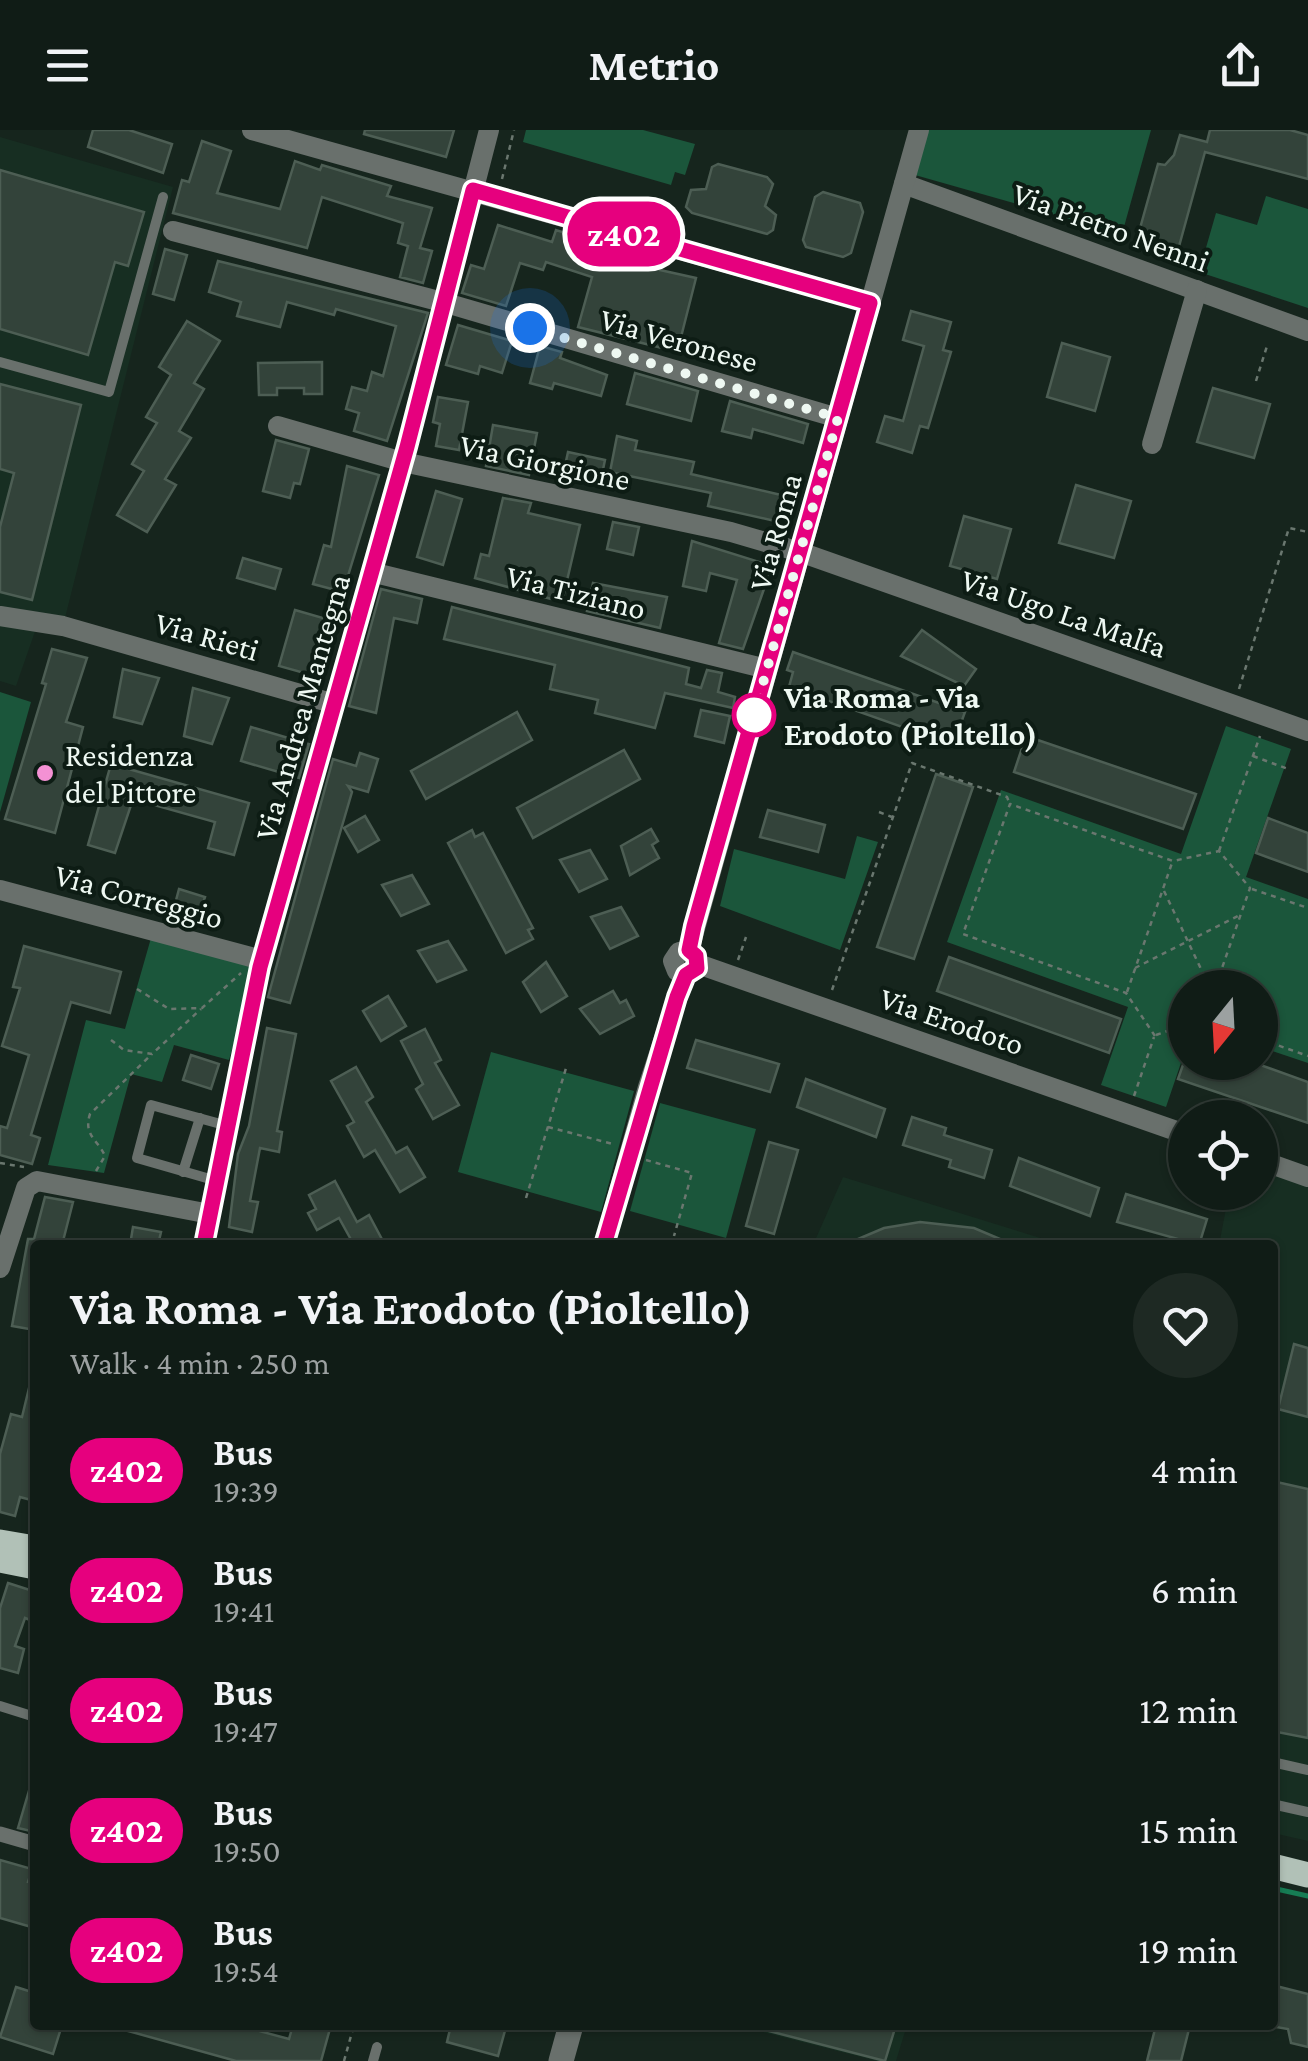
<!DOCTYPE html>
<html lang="en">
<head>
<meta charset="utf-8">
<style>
  :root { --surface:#101c16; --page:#1e2923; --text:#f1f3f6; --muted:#9ca1a1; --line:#303a35 }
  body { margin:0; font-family:"Crimson Pro",serif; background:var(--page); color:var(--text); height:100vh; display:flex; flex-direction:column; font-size:38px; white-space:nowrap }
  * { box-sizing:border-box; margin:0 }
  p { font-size:32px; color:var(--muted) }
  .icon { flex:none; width:55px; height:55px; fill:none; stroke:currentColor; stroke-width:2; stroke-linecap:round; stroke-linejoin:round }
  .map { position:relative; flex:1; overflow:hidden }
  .drawer { position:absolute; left:30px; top:1110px; width:1248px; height:790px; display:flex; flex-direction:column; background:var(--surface); border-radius:10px; box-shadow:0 2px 8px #0004,0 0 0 2px var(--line) }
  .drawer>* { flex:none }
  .badge { padding:0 20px; border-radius:32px; font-size:35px; line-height:65px }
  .needle { width:65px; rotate:198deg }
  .fabs { position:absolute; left:1168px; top:840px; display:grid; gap:20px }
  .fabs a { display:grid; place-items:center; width:110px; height:110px; border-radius:50%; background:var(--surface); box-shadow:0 2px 8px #0004,0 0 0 2px var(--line); font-size:50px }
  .you { position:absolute; width:50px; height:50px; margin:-25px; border:8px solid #fff; border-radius:50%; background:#1a73e8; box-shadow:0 0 0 15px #1a73e833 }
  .map>.badge { position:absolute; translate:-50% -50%; box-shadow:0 0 0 5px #fff }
  .round { display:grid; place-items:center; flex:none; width:105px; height:105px; border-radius:52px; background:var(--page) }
  .overview { display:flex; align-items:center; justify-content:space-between; height:170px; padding:0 40px }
  h1 { font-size:48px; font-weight:700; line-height:75px }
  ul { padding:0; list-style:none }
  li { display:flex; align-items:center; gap:30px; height:120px; padding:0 40px }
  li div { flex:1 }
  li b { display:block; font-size:38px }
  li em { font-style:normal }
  li .badge { min-width:110px; font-weight:700; text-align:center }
  header { display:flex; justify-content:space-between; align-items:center; height:130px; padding:0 40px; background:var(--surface); font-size:45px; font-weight:700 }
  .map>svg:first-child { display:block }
  .built { fill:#172e22 }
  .green { fill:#1b563b }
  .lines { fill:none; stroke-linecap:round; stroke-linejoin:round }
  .stream { stroke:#167d54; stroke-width:5 }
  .building { fill:#33433a; stroke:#4d5e54; stroke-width:2.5 }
  .path { stroke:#6a776f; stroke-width:2.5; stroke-dasharray:5 5; stroke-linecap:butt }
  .service { stroke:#69706c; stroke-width:10 }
  .pedestrian { stroke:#69706c; stroke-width:15 }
  .minor { stroke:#69706c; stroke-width:20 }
  .tertiary { stroke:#69706c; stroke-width:25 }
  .primary { stroke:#b1c1b7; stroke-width:25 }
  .line-casing { stroke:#fff; stroke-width:22 }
  .line { stroke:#e6007e; stroke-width:15 }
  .walk { stroke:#eef8f2; stroke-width:10; stroke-dasharray:0 18 }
  .stop-dot { fill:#fff; stroke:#e6007e; stroke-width:5 }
  .poi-dot { fill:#f491d4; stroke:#0d1c14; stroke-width:4 }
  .labels { text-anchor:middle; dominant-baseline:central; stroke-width:8; stroke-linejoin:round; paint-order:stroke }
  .street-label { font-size:32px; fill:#eef8f2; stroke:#0d1c14 }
  .stop-label { font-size:32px; font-weight:bold; fill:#eef8f2; stroke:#0d1c14; text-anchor:start }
  .poi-label { font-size:32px; fill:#eef8f2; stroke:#0d1c14; text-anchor:start }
</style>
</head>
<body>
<header><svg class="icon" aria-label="menu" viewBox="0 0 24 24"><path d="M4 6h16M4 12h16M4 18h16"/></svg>Metrio<svg class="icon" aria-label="share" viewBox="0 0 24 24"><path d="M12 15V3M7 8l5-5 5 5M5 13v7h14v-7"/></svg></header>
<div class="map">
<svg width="1308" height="1931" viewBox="0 0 1308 1931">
  <rect width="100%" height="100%" fill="#16251d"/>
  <g class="built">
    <polygon points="0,7 173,57 63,496 39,490 16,556 0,551"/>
    <polygon points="1260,1037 1308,1054 1308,1711 1273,1703 1272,1115 1219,1115 1229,1063 1260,1062"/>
    <polygon points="843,1047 1063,1115 813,1115"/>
    <polygon points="735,1895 907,1895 896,1931 877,1931"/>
  </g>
  <g class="green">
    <polygon points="526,0 643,0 695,14 685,45 675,42 671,55 523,12"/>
    <polygon points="928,0 1151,0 1122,104 915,45"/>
    <polygon points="1266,66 1308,79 1308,178 1199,142 1216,83 1257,95"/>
    <polygon points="0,562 31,572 0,682"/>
    <polygon points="1226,596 1291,619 1246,747 1308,769 1308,933 1260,917 1260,858 1185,858 1185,921 1166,977 1101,955 1128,877 947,812 1001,660 1181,724"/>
    <polygon points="857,706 878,712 840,820 720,776 734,719 845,749"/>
    <polygon points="151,808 256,836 229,930 174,915 162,952 131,944 104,1043 48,1035 86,890 125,899"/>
    <polygon points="491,922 634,961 601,1082 458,1042"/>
    <polygon points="660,973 756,999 726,1108 630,1081"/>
  </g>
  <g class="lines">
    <polyline class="stream" points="1272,1758 1308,1766"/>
  </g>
  <g class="building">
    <polygon points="93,0 129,0 172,14 163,43 88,17"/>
    <polygon points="365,0 454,0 446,27 364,4"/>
    <polygon points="1210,0 1290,0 1308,5 1308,49 1205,22 1178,120 1137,109 1158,34 1165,35 1174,25 1180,5 1207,12"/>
    <polygon points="202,11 231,21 217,63 280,79 295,31 320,40 322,35 391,56 387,66 432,78 420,118 432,121 423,153 400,147 408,116 398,113 403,93 322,67 307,118 173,83 182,50 189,52"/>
    <polygon points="718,34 767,47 773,54 765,76 776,85 773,100 767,104 692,83 686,77 691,60 706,59 712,37"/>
    <polygon points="0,40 144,82 128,136 115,132 88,225 0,199"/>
    <polygon points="823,62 860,73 863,82 851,123 843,127 806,117 803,110 815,67"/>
    <polygon points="498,95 552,112 556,100 591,111 588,124 634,137 637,126 662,133 660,140 696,148 679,215 672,213 670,220 578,197 592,147 546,132 543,140 520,133 506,176 462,163 471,135 484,139"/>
    <polygon points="165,119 187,125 174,170 153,164"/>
    <polygon points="218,131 428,183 387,311 354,301 359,283 346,279 352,257 367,261 372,242 383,246 396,196 336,179 334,185 287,172 280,197 237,186 241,172 209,162"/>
    <polygon points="911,181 951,192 943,220 951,222 928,298 920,296 912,323 877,312 885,286 903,291 924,216 903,210"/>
    <polygon points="187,191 220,211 194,253 204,259 179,301 191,308 165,349 176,355 147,402 117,385 144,341 132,334 157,293 146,287 171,245 159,237"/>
    <polygon points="458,195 512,211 502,243 480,236 478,244 446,235"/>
    <polygon points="1062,213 1110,227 1095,281 1047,267"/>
    <polygon points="540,216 562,222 560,228 607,245 601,266 554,253 552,259 530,253"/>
    <polygon points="322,232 322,264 304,264 304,258 277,258 277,265 259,265 258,233"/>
    <polygon points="635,243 698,261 691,291 627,274"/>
    <polygon points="0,254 81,275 32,470 0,462 0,397 14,343 0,339"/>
    <polygon points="1213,258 1270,274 1254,328 1197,312"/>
    <polygon points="438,267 468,272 459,320 436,316 440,294 433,292"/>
    <polygon points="730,271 808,294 803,313 753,299 751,308 722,301"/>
    <polygon points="493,295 537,303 529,345 486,336"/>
    <polygon points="617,306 637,311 635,320 694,332 691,344 781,365 775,391 708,376 711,363 610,342"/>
    <polygon points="276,310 309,319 300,354 294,353 290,368 263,361"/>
    <polygon points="568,322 605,330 600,354 563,345"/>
    <polygon points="347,336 379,345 343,462 313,454 324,415 331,417"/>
    <polygon points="1076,355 1131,371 1114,428 1059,413"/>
    <polygon points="436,361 462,369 443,435 417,427"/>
    <polygon points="503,368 531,373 528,383 580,395 562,472 475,448 481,424 489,426"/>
    <polygon points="964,386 1011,399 997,449 950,436"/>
    <polygon points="613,392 639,397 633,425 607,419"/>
    <polygon points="692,411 772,436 743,519 719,513 737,450 710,443 706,461 683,456"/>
    <polygon points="243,428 281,439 275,459 237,448"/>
    <polygon points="593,453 667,467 660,498 587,481"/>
    <polygon points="381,459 422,469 417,493 394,488 376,583 349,576"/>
    <polygon points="452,477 689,538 686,554 701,558 707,540 722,543 718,562 735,567 733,578 665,563 655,598 595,583 598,570 550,559 555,535 444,509"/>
    <polygon points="295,480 330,490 315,546 279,536"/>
    <polygon points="922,500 976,539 964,556 901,526"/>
    <polygon points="52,519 87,528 66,592 83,597 55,703 5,689 46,554 42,553"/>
    <polygon points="793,522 965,582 953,615 789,557 793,542 787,540"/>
    <polygon points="123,539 159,548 142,594 114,587"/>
    <polygon points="193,558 229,568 212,614 184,606"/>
    <polygon points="701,580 730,586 724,613 695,606"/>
    <polygon points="517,582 532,610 426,669 411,641"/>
    <polygon points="251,597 309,614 299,648 241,631"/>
    <polygon points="1026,606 1196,664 1183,699 1014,642"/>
    <polygon points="624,620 640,649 533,708 517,678"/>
    <polygon points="360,623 378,629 368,662 348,656 352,662 290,873 268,867 333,629 356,636"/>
    <polygon points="111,634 249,673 234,725 208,718 215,692 133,669 115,723 88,715"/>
    <polygon points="936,644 973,657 914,829 877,817"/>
    <polygon points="768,680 825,695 818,722 760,707"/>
    <polygon points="365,686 379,710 358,722 344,698"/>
    <polygon points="1268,688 1308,703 1308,742 1256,723"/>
    <polygon points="651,699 658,711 652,715 659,728 630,745 621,716"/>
    <polygon points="472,700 475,707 483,703 533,798 528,800 533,809 506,823 448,713"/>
    <polygon points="590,720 607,749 579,762 560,730"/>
    <polygon points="412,745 429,774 401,786 382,755"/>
    <polygon points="179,759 205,767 200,782 190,779 186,793 171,789"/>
    <polygon points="621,777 638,806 610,819 591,787"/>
    <polygon points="448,811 466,840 437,852 418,821"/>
    <polygon points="24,816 121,842 110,883 71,872 31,1005 40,1008 32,1034 0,1025 0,996 7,998 29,925 2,916 20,858 13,857"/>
    <polygon points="949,827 1121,889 1109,923 937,861"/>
    <polygon points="546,832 567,866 541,882 523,852"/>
    <polygon points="613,861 620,873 626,870 634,886 600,904 580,879"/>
    <polygon points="388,866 406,896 381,911 363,881"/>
    <polygon points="267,898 296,904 277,1001 282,1002 279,1022 260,1018 250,1071 258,1072 252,1102 229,1097 238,1024 249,996"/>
    <polygon points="425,899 441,930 435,933 459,975 433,989 416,959 423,954 401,911"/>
    <polygon points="696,910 779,934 770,962 687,938"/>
    <polygon points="191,925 219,934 211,959 183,950"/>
    <polygon points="1184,932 1252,932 1308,952 1308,993 1178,949"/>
    <polygon points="356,937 373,967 366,972 396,1023 407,1017 425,1047 400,1062 375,1020 364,1027 347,996 354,992 331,951"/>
    <polygon points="806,949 885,979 876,1007 797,977"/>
    <polygon points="912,987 946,998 944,1005 992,1020 984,1048 949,1037 951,1030 903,1015"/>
    <polygon points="769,1012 798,1020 774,1104 746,1096"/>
    <polygon points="1019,1028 1099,1058 1090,1086 1010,1056"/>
    <polygon points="335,1051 357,1092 369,1085 385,1115 354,1115 339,1088 317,1100 308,1083 316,1079 309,1065"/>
    <polygon points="1126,1064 1207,1089 1199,1115 1117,1092"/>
    <polygon points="45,1067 73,1072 62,1115 35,1115 35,1200 12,1196 28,1109 34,1109"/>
    <polygon points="920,1092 974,1098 1014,1115 844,1115 884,1098"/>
    <polygon points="133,1097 161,1102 158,1115 130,1115"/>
    <polygon points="1294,1214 1308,1218 1308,1287 1278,1279"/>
    <polygon points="30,1254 35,1255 35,1371 20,1367 15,1386 0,1382 0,1324 11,1284 22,1287"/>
    <polygon points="1272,1351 1308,1359 1308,1608 1272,1601"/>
    <polygon points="8,1453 33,1461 35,1468 30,1490 25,1488 15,1516 24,1519 18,1543 0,1538 0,1478"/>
    <polygon points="31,1654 35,1654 35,1702 18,1698"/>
    <polygon points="0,1730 32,1739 28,1752 35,1754 35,1798 0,1788"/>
    <polygon points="1276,1856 1308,1864 1308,1917 1291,1913 1288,1899 1276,1897 1272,1871"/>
    <polygon points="16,1857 35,1863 35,1895 62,1895 53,1924 0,1907"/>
    <polygon points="122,1895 237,1895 289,1909 293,1895 331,1895 321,1931 236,1931 121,1899"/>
    <polygon points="451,1895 506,1897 498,1926 447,1912"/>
    <polygon points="765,1895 896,1895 885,1931 765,1900"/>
    <polygon points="1156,1895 1190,1895 1181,1931 1147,1931"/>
  </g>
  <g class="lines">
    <g class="path">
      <polyline points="502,49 514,0"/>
      <polyline points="1256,251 1267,216"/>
      <polyline points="1239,559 1289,398 1308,402"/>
      <polyline points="1253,626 1288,639"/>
      <polyline points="879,682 892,687"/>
      <polyline points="1219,721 1260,606"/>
      <polyline points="1252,759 1308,778"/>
      <polyline points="1164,761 1210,858"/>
      <polyline points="738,830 746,807"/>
      <polyline points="1135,838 1240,785"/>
      <polyline points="137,859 169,879 202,878 241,843"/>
      <polyline points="832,860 912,633 1007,667 1009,672"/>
      <polyline points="1127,862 1172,733"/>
      <polyline points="1156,905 1185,895"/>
      <polyline points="1155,906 1126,863 963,804 1010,674 1173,731 1219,721 1250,758 1215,858"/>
      <polyline points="1260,909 1308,926"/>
      <polyline points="111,910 124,920 152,924 201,879"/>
      <polyline points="1134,966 1154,907"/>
      <polyline points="548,997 613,1014"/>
      <polyline points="646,1030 692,1043 674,1106"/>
      <polyline points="0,1033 24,1037"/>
      <path d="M96 1041 105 1026C98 1010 83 1005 90 984L152 924"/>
      <polyline points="526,1068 567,935"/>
      <polyline points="344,1931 354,1895"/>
    </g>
    <g class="service">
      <polyline points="0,232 109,262 163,67"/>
      <polyline points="183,1042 200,988"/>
      <polyline points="217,1051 137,1028 151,975 228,996"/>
      <polyline points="0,1576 35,1587"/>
      <polyline points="1272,1632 1308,1640"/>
      <polyline points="1272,1674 1308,1682"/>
      <polyline points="373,1931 377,1917"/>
    </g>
    <polyline class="pedestrian" points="0,1704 35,1714"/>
    <g class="minor">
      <polyline points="252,0 870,173"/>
      <polyline points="904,54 1308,201"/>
      <polyline points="173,101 446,173 838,288"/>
      <polyline points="278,296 403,332 731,402 800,422 1308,601"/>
      <polyline points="1152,314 1197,160"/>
      <polyline points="371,442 767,539"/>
      <polyline points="0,486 63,496 335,574"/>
      <polyline points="0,760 262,830"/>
      <polyline points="689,820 919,0"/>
      <polyline points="698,834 1185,1004"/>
      <polyline points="685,845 677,841 673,831 679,822 689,820"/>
      <polyline points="1260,1030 1308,1047"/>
      <polyline points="204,1115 262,830 407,317 489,0"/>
      <polyline points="604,1115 648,957 685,845"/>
      <polyline points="0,1138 26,1058 37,1051 210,1084"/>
    </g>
    <polyline class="tertiary" points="561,1931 571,1895"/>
    <g class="primary">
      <polyline points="0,1412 35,1418"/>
      <polyline points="0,1430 35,1437"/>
      <polyline points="1272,1736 1308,1745"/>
    </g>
  </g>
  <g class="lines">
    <defs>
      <polyline id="line" points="204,1115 260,837 407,317 473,60 870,173 694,796 689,820 696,826 697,838 686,845 677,867 604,1115"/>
    </defs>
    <use href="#line" class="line-casing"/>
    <use href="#line" class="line"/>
    <polyline class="walk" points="530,198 838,288 754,585"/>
  </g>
  <circle class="stop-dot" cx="754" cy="585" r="20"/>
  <circle class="poi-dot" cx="45" cy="643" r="10"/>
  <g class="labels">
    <g class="street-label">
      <text transform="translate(1111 97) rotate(20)">Via Pietro Nenni</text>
      <text transform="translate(679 210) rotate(16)">Via Veronese</text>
      <text transform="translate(545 332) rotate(12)">Via Giorgione</text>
      <text transform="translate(775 402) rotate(-74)">Via Roma</text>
      <text transform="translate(576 462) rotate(14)">Via Tiziano</text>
      <text transform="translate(1064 483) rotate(19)">Via Ugo La Malfa</text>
      <text transform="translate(207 506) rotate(16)">Via Rieti</text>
      <text transform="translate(302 577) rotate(-74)">Via Andrea Mantegna</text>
      <text transform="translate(139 766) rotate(15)">Via Correggio</text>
      <text transform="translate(952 891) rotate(19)">Via Erodoto</text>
    </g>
    <g class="stop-label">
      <text x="784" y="567">Via Roma - Via<tspan x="784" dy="37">Erodoto (Pioltello)</tspan></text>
    </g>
    <g class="poi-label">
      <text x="65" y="625">Residenza<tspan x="65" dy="37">del Pittore</tspan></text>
    </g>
  </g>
</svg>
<div class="fabs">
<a><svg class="needle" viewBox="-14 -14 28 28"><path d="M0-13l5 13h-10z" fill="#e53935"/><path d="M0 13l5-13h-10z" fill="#9ca1a1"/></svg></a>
<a><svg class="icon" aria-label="locate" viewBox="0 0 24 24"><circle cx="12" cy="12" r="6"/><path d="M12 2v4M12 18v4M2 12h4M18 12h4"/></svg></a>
</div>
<div class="you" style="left:530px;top:198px"></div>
<b class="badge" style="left:624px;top:104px;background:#e6007e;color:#fff">z402</b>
<section class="drawer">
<div class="overview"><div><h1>Via Roma - Via Erodoto (Pioltello)</h1><p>Walk · 4 min · 250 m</p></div><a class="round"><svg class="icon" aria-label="heart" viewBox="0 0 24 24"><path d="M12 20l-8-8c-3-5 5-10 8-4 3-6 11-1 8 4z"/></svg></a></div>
<ul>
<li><span class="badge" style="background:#e6007e;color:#fff">z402</span><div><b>Bus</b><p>19:39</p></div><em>4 min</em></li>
<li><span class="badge" style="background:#e6007e;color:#fff">z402</span><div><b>Bus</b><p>19:41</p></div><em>6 min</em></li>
<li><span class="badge" style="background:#e6007e;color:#fff">z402</span><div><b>Bus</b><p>19:47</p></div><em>12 min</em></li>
<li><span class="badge" style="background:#e6007e;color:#fff">z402</span><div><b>Bus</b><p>19:50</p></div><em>15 min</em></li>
<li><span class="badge" style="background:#e6007e;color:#fff">z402</span><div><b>Bus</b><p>19:54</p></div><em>19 min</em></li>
</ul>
</section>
</div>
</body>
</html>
